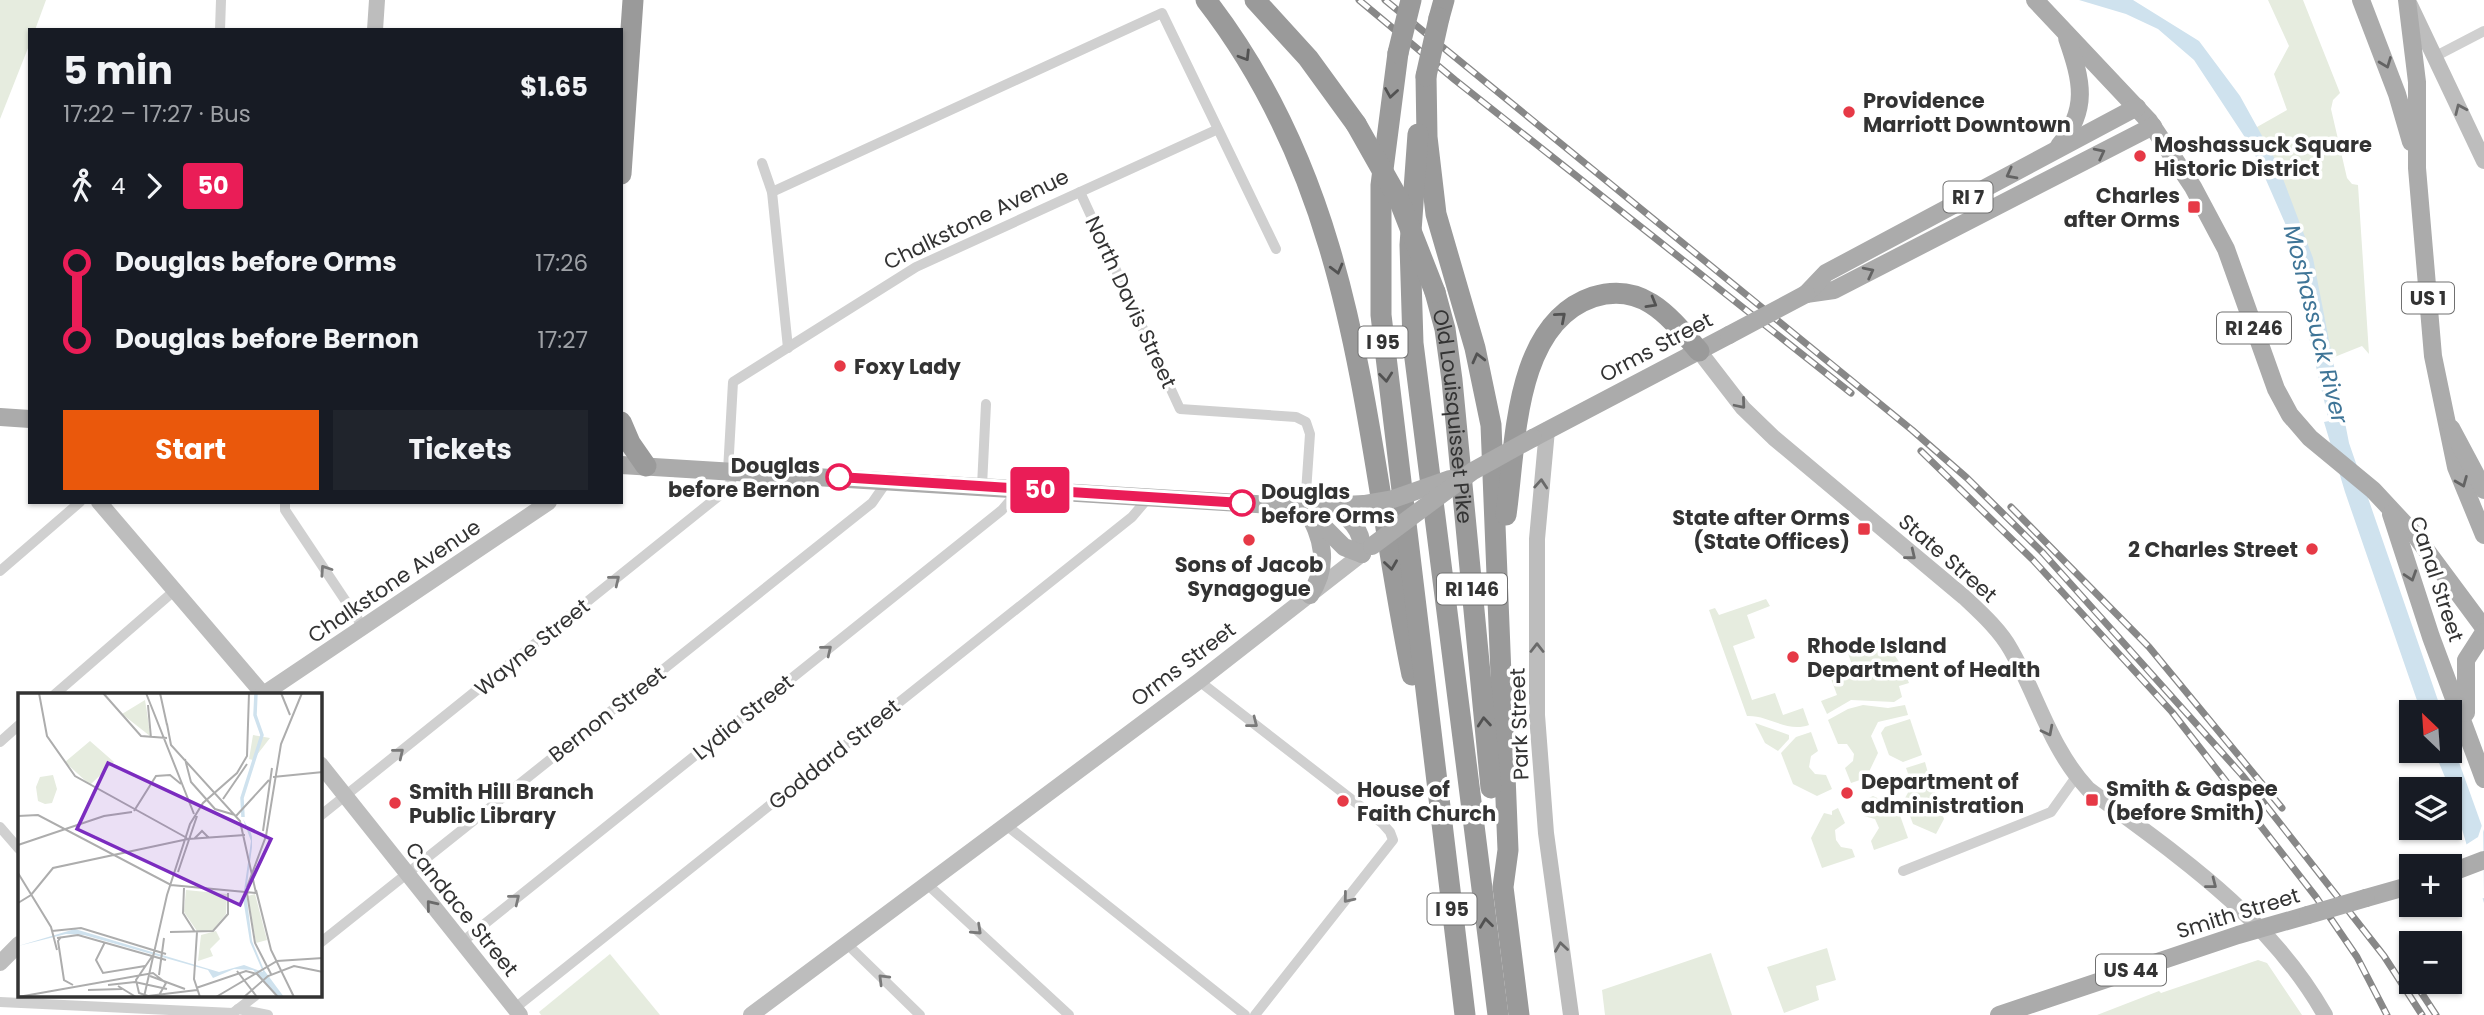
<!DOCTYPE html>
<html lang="en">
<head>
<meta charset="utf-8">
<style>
  :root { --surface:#171b24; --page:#20242c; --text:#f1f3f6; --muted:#9ea1a6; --accent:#ea580c }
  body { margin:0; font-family:Poppins,sans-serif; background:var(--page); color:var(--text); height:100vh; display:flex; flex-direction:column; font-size:26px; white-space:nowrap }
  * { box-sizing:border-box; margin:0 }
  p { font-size:23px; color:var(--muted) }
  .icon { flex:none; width:38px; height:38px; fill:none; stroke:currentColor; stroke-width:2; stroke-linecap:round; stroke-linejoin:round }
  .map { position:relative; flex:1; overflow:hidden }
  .panel { position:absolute; left:28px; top:28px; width:595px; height:476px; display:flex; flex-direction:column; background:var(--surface); border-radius:0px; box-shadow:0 2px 5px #0004 }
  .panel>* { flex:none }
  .badge { padding:0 14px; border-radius:5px; font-size:24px; line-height:46px }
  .needle { width:46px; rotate:335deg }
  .buttons { position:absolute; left:2399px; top:700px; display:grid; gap:14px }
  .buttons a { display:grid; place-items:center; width:63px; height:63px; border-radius:0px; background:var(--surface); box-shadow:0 2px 5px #0004; font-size:35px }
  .map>.badge { position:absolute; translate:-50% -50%; box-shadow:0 0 0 4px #fff }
  .legs { display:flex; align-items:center; gap:10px; height:77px; padding:0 35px; font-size:23px }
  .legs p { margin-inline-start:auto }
  .headline { display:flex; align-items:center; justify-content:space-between; height:119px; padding:0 35px }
  h1 { font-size:38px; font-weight:700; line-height:52px }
  .button { display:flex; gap:14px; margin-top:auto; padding:14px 35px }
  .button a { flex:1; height:80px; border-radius:0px; background:var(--accent); color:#fff; font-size:28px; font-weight:700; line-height:80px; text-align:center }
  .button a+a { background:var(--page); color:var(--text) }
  ul { padding:0 35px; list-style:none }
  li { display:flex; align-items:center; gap:24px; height:77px; font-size:26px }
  li i { display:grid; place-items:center; width:10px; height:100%; margin:0 9px; background:currentColor }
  li i::after { content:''; width:18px; height:18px; margin:-9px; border:5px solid; border-radius:50%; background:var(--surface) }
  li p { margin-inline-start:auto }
  li:first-child i { background:linear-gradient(#0000 50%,currentColor 0) }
  li:last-child i { background:linear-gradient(currentColor 50%,#0000 0) }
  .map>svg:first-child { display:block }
  .green { fill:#e6ecdf }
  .water { fill:#cfe2ee }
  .pier { fill:#fff }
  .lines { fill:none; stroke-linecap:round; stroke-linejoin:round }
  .street { stroke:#d0d0d0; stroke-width:10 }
  .secondary { stroke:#bdbdbd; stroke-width:16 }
  .primary { stroke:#ababab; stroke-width:18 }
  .highway { stroke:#9a9a9a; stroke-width:21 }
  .rail-casing { stroke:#888; stroke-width:7 }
  .rail { stroke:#fff; stroke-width:4.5; stroke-dasharray:13; stroke-linecap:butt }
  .primary-bridge { stroke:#ababab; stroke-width:18 }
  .highway-bridge { stroke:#9a9a9a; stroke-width:21 }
  .oneway { stroke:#525252 }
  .oneway2 { stroke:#636363 }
  .oneway3 { stroke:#6a6a6a }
  .oneway4 { stroke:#7a7a7a }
  .line-1-casing { stroke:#fff; stroke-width:16 }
  .line-1 { stroke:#ea1d57; stroke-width:10 }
  .poi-dot { fill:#e63946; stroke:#fff; stroke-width:2.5 }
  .stop-1-dot { fill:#fff; stroke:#ea1d57; stroke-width:3.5 }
  .labels { text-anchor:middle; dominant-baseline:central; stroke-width:7; stroke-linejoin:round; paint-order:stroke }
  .shield { fill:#fff; stroke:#707070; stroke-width:2 }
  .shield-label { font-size:19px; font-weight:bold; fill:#333 }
  .poi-label { font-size:21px; font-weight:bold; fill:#333; stroke:#fff; text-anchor:start }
  .street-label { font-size:21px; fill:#333; stroke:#fff }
  .stop-label { font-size:21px; font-weight:bold; fill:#333; stroke:#fff; text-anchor:end }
  .water-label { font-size:23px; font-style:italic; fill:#3f7597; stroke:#fff }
  .inset-river { fill:none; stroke:#cfe2ee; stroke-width:3.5 }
  .inset-road { fill:none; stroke:#adadad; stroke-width:2 }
  .view { fill:#7b2cbf; fill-opacity:0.15; stroke:#7b2cbf; stroke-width:3.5 }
  .inset-edge { fill:none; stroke:#333; stroke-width:3.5 }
</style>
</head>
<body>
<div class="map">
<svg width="2484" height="1015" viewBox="0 0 2484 1015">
  <rect width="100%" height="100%" fill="#fff"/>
  <g class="green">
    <polygon points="0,0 46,0 35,30 30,30 30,43 0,119"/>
    <polygon points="2268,0 2303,0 2340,93 2333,100 2331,109 2347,178 2352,184 2358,185 2369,354 2362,346 2332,358 2319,302 2250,131 2287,110 2274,74 2289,46"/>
    <path d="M1766 599 1770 606 1747 615 1755 638 1733 646 1752 700 1775 693 1783 715 1803 708 1809 725C1787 733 1769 715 1747 716L1709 610 1715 608 1719 615Z"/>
    <path d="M1879 640C1894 650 1903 667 1909 683L1899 686 1902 697 1894 702 1851 700 1827 714 1821 701 1837 695 1829 673 1852 665 1847 650Z"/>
    <polygon points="1863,705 1888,708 1905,705 1908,715 1878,722 1871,736 1878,753 1866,778 1851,783 1845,768 1853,761 1854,754 1847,744 1838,744 1828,720 1848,709"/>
    <polygon points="1910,719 1922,755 1903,762 1889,755 1881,733 1885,727"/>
    <polygon points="1755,723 1789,735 1789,739 1778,751 1765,743"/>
    <polygon points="1811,732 1818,751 1811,756 1809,767 1815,774 1826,775 1832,789 1817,796 1793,784 1781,753 1796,737"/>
    <polygon points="1925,762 1928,773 1910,779 1906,768"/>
    <polygon points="1931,780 1944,819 1936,834 1913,824 1904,800 1911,787"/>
    <polygon points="1873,796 1897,807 1908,838 1874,850 1871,841 1879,828 1875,819 1864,816 1859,802 1870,802 1869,798"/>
    <polygon points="1838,808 1845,823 1835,830 1836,840 1841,847 1852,849 1855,857 1822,868 1811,838 1824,813 1832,815 1832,811"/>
    <polygon points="1827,948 1836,980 1816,986 1819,1000 1784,1013 1767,967"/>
    <polygon points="1711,953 1732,1015 1605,1015 1602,990"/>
    <polygon points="610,954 660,1015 541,1015 539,1012"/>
    <polygon points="2258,960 2267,963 2302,1015 2097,1015 2159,991 2161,993"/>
  </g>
  <g class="water">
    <polygon points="2079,0 2133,0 2199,41 2240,96 2277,163 2313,258 2349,443 2442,712 2421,712 2345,492 2324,422 2329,421 2308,333 2292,239 2252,148 2194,60 2158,29 2126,14"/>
    <polygon points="2450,737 2484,832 2484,903 2450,789 2434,751 2450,751"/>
  </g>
  <polygon class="pier" points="2483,822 2484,898 2479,899 2464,846 2478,837"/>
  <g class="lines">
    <g class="street">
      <polyline points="220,30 221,0"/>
      <polyline points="2436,56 2484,31"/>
      <polyline points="762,163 772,192 788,348"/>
      <polyline points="772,192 1162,13 1276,249"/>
      <polyline points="1080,192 1180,409 1296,417 1306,422 1310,434 1305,507"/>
      <polyline points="728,471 733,382 916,267 1216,130"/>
      <polyline points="982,486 986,404"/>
      <polyline points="285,502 285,510 363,627"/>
      <polyline points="0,571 80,502"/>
      <polyline points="1199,681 1382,823 1390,832 1393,840 1255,1015"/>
      <polyline points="54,695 174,591"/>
      <polyline points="0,742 19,725"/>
      <polyline points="320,816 725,491 736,472"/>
      <polyline points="1006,825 1245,1015"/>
      <polyline points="0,827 19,849"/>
      <polyline points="1903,871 2051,812 2076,777"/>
      <polyline points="927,884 1069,1015"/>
      <polyline points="462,942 1002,510 1020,489"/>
      <polyline points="320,943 872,503 888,480"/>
      <polyline points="847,944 920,1015"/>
      <polyline points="0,1002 233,1013 255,996"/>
      <polyline points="515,1008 1132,517 1149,497"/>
      <polyline points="238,1009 268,1015"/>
    </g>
    <g class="secondary">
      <polyline points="2410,5 2484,161"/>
      <polyline points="375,30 377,0"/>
      <path d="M1699 351 1743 408 1774 438 1964 597C1981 613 2000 630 2011 650 2038 697 2050 748 2088 789 2177 855 2269 916 2325 1015"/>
      <polyline points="1547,430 1537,539 1537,715 1546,833 1571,1015"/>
      <polyline points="99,502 264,695"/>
      <polyline points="262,695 549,502"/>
      <polyline points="320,764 520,1015"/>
      <polyline points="0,963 19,944"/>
      <polyline points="751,1015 1199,681 1362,554"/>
    </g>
    <g class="primary">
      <polyline points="2035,0 2149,121 2193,187 2226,249 2276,389 2290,415 2310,438 2373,490 2415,535 2484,628"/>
      <polyline points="2361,0 2397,94 2411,142"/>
      <polyline points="2407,0 2417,82 2417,168 2433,356 2456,467 2484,535"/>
      <path d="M2059 146C2089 109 2082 81 2067 38"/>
      <polyline points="1806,294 1834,290 2153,126"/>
      <polyline points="1806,294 1826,273 2137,107"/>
      <polyline points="0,417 30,419"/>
      <polyline points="2451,428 2484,490"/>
      <polyline points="1533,438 1729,335"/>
      <polyline points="621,465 1305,507 1364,504"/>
      <path d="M1305 507C1323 537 1330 565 1310 595"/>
      <path d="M1328 508C1349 514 1364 531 1362 554"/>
      <polyline points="2391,514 2431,637 2484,779"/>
      <polyline points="1317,520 1344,547 1362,554"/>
      <polyline points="2466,713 2466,660 2484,632"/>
      <polyline points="2450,873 2484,860"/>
      <polyline points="2366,898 2412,885"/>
      <polyline points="1999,1015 2238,935 2308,915"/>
    </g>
    <g class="highway">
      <path d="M1206 0C1362 201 1363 437 1412 675"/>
      <polyline points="1255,0 1308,58 1356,124"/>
      <polyline points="1439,18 1444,0"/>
      <polyline points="1398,53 1381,185 1381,315 1465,1015"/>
      <polyline points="1426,76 1427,137 1436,214 1475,348 1491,425 1508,850 1503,887 1519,1015"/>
      <polyline points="1418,134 1410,245 1413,343 1498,1015"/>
      <polyline points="621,174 633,0"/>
      <path id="s1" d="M1435 292 1445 329 1452 380 1491 788"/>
      <polyline points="621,422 630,443 646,466"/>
      <path d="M1506 515C1516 446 1513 324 1593 297 1643 281 1670 317 1699 351"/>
    </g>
    <defs>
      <g id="rail">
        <polyline points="1359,0 1455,80 1851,393"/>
        <polyline points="1385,0 1912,430 1967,478 2043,553 2242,775 2384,956 2422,1015"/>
        <polyline points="1921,451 2033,560 2172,712 2316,897 2357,957 2387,1015"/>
        <polyline points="2011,507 2149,647 2282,808"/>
        <polyline points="2415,983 2436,1015"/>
      </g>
    </defs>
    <use href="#rail" class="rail-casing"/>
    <use href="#rail" class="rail"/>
    <g class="primary-bridge">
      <polyline points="1729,335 1806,294"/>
      <polyline points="1364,504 1393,499 1450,479"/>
      <polyline points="1372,546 1473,471 1533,438"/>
      <polyline points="2308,915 2366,898"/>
    </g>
    <g class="highway-bridge">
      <polyline points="1398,53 1411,0"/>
      <polyline points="1426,76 1439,18"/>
      <polyline points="1356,124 1399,200 1435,292"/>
    </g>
  </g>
  <defs><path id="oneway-chevron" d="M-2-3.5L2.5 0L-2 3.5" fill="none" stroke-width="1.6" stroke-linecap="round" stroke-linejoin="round" transform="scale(1.75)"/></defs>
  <g class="oneway">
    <use href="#oneway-chevron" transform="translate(1245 56) rotate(58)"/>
    <use href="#oneway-chevron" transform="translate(1391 93) rotate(99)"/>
    <use href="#oneway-chevron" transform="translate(1337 269) rotate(75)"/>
    <use href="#oneway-chevron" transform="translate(1652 303) rotate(30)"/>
    <use href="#oneway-chevron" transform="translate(1561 317) rotate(-41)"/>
    <use href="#oneway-chevron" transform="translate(1478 358) rotate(-104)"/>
    <use href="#oneway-chevron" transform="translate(1386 377) rotate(84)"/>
    <use href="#oneway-chevron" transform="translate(1391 565) rotate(82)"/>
    <use href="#oneway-chevron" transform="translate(1484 722) rotate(-95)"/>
    <use href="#oneway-chevron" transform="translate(1486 923) rotate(-97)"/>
  </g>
  <g class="oneway2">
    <use href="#oneway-chevron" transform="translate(2386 63) rotate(69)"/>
    <use href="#oneway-chevron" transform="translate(2100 153) rotate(-27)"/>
    <use href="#oneway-chevron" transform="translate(2011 174) rotate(152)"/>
    <use href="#oneway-chevron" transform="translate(1869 272) rotate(-27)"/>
    <use href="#oneway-chevron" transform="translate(2462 482) rotate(68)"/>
    <use href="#oneway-chevron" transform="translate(2411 576) rotate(72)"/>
  </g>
  <g class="oneway3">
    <use href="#oneway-chevron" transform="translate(2460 109) rotate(-114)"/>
    <use href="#oneway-chevron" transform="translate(1741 404) rotate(50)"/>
    <use href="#oneway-chevron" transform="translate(1541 484) rotate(-86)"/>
    <use href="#oneway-chevron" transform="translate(1911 555) rotate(39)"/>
    <use href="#oneway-chevron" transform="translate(1537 648) rotate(-90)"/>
    <use href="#oneway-chevron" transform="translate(2048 731) rotate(63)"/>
    <use href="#oneway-chevron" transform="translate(2212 884) rotate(38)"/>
    <use href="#oneway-chevron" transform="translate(431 905) rotate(-129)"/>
    <use href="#oneway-chevron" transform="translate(1561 947) rotate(-98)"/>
  </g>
  <g class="oneway4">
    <use href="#oneway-chevron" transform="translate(325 570) rotate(-124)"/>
    <use href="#oneway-chevron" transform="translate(615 580) rotate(-39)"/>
    <use href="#oneway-chevron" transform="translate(827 650) rotate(-39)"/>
    <use href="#oneway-chevron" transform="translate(1253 723) rotate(38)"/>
    <use href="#oneway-chevron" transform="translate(399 753) rotate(-39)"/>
    <use href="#oneway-chevron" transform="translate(1348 898) rotate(129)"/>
    <use href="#oneway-chevron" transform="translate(515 899) rotate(-39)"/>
    <use href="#oneway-chevron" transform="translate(977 930) rotate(43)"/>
    <use href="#oneway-chevron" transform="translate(883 979) rotate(-135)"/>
  </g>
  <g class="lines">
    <defs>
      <polyline id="line-1" points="839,477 1242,503"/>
    </defs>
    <use href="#line-1" class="line-1-casing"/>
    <use href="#line-1" class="line-1"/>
  </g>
  <g class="poi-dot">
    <circle cx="1849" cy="112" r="7"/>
    <circle cx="2140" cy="156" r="7"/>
    <rect x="2187" y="200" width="14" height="14" rx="3.5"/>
    <circle cx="840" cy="366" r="7"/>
    <rect x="1857" y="522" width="14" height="14" rx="3.5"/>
    <circle cx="1249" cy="540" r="7"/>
    <circle cx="2312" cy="549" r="7"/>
    <circle cx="1793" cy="657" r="7"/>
    <circle cx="1847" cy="793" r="7"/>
    <rect x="2085" y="793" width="14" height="14" rx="3.5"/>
    <circle cx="1343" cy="801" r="7"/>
    <circle cx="395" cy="803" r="7"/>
  </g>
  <g class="stop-1-dot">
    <circle cx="839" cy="477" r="12"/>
    <circle cx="1242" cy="503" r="12"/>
  </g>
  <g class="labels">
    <g class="shield">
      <rect x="1943.5" y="181.5" width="49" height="31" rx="5"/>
      <rect x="2402" y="282.5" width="52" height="31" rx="5"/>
      <rect x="2217" y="312.5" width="74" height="31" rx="5"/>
      <rect x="1358.5" y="326.5" width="49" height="31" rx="5"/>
      <rect x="1437" y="573.5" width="70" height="31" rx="5"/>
      <rect x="1427.5" y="893.5" width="49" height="31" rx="5"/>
      <rect x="2096" y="954.5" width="70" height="31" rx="5"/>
    </g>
    <g class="shield-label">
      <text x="1968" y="197">RI 7</text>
      <text x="2428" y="298">US 1</text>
      <text x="2254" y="328">RI 246</text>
      <text x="1383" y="342">I 95</text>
      <text x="1472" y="589">RI 146</text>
      <text x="1452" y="909">I 95</text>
      <text x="2131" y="970">US 44</text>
    </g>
    <g class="poi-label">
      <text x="1863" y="100">Providence<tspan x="1863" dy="24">Marriott Downtown</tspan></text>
      <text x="2154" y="144">Moshassuck Square<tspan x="2154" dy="24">Historic District</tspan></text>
      <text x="2180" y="195" text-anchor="end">Charles<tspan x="2180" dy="24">after Orms</tspan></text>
      <text x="854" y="366">Foxy Lady</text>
      <text x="1850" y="517" text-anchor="end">State after Orms<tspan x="1850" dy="24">(State Offices)</tspan></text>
      <text x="2298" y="549" text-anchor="end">2 Charles Street</text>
      <text x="1249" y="564" text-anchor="middle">Sons of Jacob<tspan x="1249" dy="24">Synagogue</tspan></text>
      <text x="1807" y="645">Rhode Island<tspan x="1807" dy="24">Department of Health</tspan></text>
      <text x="1861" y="781">Department of<tspan x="1861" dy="24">administration</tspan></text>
      <text x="2106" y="788">Smith &amp; Gaspee<tspan x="2106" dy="24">(before Smith)</tspan></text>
      <text x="1357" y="789">House of<tspan x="1357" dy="24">Faith Church</tspan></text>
      <text x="409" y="791">Smith Hill Branch<tspan x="409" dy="24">Public Library</tspan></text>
    </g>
    <g class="street-label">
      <text transform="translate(976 219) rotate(-26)">Chalkstone Avenue</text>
      <text transform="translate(1131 302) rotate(65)">North Davis Street</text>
      <text transform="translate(1656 347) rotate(-28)">Orms Street</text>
      <text stroke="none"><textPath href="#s1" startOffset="126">Old Louisquisset Pike</textPath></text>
      <text transform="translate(1948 558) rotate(41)">State Street</text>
      <text transform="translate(2437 579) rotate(72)">Canal Street</text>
      <text transform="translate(394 581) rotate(-34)">Chalkstone Avenue</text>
      <text transform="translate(532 647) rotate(-39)">Wayne Street</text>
      <text transform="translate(1183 664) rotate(-37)">Orms Street</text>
      <text transform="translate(607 714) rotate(-38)">Bernon Street</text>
      <text transform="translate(743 717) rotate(-39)">Lydia Street</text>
      <text transform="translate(1519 724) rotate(-92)">Park Street</text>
      <text transform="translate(834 754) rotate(-39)">Goddard Street</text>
      <text transform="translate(462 909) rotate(51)">Candace Street</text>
      <text transform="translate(2238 913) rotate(-17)">Smith Street</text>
    </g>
    <g class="stop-label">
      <text x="820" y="465">Douglas<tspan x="820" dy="24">before Bernon</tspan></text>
      <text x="1261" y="491" text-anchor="start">Douglas<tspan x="1261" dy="24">before Orms</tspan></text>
    </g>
    <g class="water-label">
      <text transform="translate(2316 324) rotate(76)">Moshassuck River</text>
    </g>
  </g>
  <g transform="translate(18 693)">
    <rect width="304" height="304" fill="#fff"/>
    <path d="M127 7 130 26 132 43 104 21ZM235 42 252 45 235 67 231 66ZM72 48 96 69 72 92 47 69ZM35 82 39 96 34 110 27 111 20 108 18 94 22 84ZM168 197 209 201 208 221 194 238H179L166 219ZM237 201 249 247 238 250 230 203ZM198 238 202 246 192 256 195 263 180 268 183 242Z" fill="#e6ecdf"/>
    <path d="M225 126 233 140 234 144V154L228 199 234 248 246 277 266 304H260L235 277 216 276 195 285 190 277 66 242 48 241 0 253 57 236 201 279 226 272 245 279 232 249 225 205 233 148Z" fill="#cfe2ee"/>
    <path class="inset-river" d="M225 124 224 105 244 42 237 22 238 0"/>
    <path class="inset-road" d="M21 0 29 43 57 83 169 145M85 0 123 43 149 45M128 0 176 121M142 0 149 32M263 0 272 22M130 12 133 45M149 31 153 52 222 128 238 200M167 66 173 89 197 116 217 122M255 84 305 79M205 106 229 71M116 118 138 83 152 82 163 91M0 123 20 122 153 192 238 200M218 123 251 87M245 138 254 75M176 146 184 138 191 145M0 152 86 123 114 119M160 179 179 123M0 180 33 234 39 257M229 194 248 143 263 51 284 0M166 195 165 220 177 239M238 197 253 257 276 304M229 200 237 250 253 281M0 210 13 202 35 175 170 146 227 142M34 238 63 235 148 261M152 239 195 238 210 221V200M179 239 176 286 182 304M43 244 40 248 46 287 55 292M39 245 60 242 148 267M87 249 78 267 85 280 127 273M135 262 118 287 121 300 130 303 179 297M219 278 239 304M141 282 146 245M132 283 167 296M90 292 117 289 149 296M100 293 118 304M178 295 228 278 239 281 260 304M70 297 104 296M0 304 135 280 148 290 140 304M126 304 149 202 172 131 185 110 219 80 229 63 231 0M198 304 259 268 305 265M226 304 250 283 276 273 305 279"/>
    <path class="view" d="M90 70 253 146 222 212 59 136Z"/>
    <rect width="304" height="304" class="inset-edge"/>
  </g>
</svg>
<div class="buttons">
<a><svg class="needle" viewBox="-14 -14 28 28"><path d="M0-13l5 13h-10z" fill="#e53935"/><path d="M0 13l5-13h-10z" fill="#9ea1a6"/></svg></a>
<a><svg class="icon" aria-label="layers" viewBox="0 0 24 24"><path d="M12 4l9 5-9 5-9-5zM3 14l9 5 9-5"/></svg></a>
<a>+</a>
<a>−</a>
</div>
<b class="badge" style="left:1040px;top:490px;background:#ea1d57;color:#fff">50</b>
<section class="panel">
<div class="headline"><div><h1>5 min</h1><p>17:22 – 17:27 · Bus</p></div><b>$1.65</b></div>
<div class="legs"><svg class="icon" aria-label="walk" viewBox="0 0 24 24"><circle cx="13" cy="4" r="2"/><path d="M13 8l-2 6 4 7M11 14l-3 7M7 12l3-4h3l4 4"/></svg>4<svg class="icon" aria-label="forward" viewBox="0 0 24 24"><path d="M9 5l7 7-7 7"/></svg><b class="badge" style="background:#ea1d57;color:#fff">50</b></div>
<ul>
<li><i style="color:#ea1d57"></i><b>Douglas before Orms</b><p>17:26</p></li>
<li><i style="color:#ea1d57"></i><b>Douglas before Bernon</b><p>17:27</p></li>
</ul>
<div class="button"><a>Start</a><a>Tickets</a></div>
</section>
</div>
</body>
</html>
